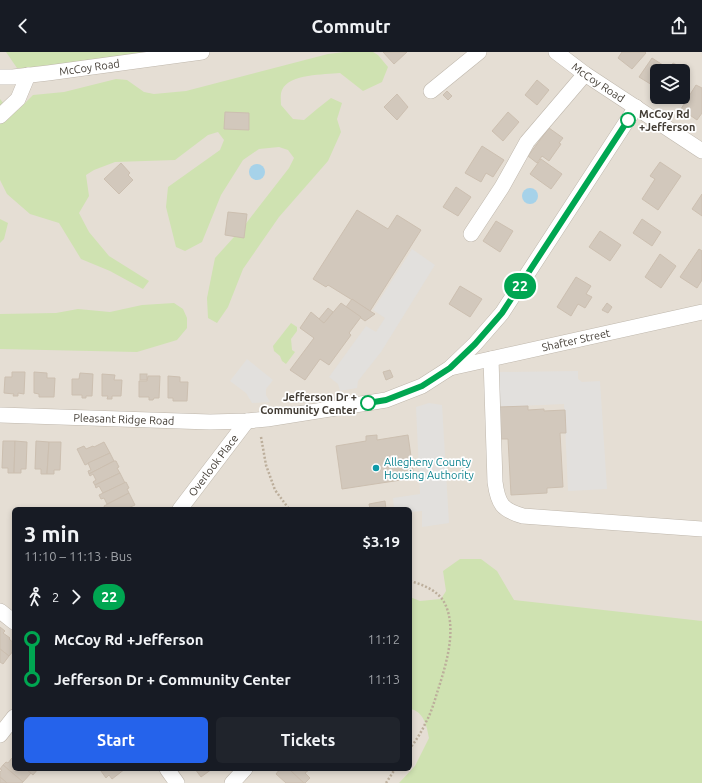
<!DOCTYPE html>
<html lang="en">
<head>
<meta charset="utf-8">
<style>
  :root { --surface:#171b24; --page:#20242c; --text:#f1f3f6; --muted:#9ea1a6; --accent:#2563eb }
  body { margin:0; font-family:Ubuntu,sans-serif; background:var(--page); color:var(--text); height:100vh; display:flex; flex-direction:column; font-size:15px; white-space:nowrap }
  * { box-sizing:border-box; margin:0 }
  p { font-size:13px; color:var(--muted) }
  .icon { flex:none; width:22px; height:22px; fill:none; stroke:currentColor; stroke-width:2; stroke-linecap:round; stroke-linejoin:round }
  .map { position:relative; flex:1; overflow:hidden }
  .panel { position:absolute; left:12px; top:455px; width:400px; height:264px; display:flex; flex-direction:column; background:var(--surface); border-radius:6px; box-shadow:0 2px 6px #0003 }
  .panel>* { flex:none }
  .badge { padding:0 8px; border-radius:13px; font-size:14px; line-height:26px }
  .tools { position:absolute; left:650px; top:12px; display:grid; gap:8px }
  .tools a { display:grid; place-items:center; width:40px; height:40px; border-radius:6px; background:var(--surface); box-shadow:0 2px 6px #0003; font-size:20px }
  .map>.badge { position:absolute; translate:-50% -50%; box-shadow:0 0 0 2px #fff }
  .legs { display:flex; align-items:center; gap:6px; height:44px; padding:0 12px; font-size:13px }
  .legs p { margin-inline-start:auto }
  .headline { display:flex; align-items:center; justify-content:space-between; height:68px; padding:0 12px }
  h1 { font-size:22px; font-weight:600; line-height:30px }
  .action { display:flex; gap:8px; margin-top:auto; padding:8px 12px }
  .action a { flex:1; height:46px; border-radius:6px; background:var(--accent); color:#fff; font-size:16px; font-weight:600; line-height:46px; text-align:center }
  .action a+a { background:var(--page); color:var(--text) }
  ul { padding:0 12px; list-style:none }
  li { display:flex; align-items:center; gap:14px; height:40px; font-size:15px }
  li i { display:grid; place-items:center; width:6px; height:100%; margin:0 5px; background:currentColor }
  li i::after { content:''; width:10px; height:10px; margin:-5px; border:3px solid; border-radius:50%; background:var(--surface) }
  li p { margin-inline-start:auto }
  li:first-child i { background:linear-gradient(#0000 50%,currentColor 0) }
  li:last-child i { background:linear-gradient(currentColor 50%,#0000 0) }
  header { display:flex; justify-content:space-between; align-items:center; height:52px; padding:0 12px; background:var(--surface); font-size:18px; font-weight:600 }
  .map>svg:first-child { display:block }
  .residential { fill:#e5ded4; fill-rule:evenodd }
  .green { fill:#cfe2b1 }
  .parking { fill:#e2e0dd }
  .water { fill:#a6d2e9 }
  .building { fill:#d2c8bc; stroke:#ccbfb0 }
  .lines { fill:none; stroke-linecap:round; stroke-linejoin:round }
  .minor-casing { stroke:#bfb7ac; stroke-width:16 }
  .path { stroke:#bcae9b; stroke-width:2.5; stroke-dasharray:2 2; stroke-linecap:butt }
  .minor { stroke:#fff; stroke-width:15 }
  .line-1-casing { stroke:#fff; stroke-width:9 }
  .line-1 { stroke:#00a651; stroke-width:6 }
  .stop-1-dot { fill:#fff; stroke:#00a651; stroke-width:2 }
  .culture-dot { fill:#0f9aa8; stroke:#fff; stroke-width:1.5 }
  .labels { text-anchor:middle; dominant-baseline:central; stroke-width:3.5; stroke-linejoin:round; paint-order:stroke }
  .street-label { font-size:11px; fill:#433d35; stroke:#fff }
  .stop-label { font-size:11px; font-weight:bold; fill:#433d35; stroke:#fff; text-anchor:start }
  .culture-label { font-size:11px; fill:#0d838f; stroke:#fff; text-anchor:start }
</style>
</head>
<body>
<header><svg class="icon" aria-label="back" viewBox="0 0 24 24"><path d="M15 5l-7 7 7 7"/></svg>Commutr<svg class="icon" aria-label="share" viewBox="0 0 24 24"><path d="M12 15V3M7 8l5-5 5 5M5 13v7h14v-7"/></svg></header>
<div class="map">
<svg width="702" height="731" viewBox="0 0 702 731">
  <rect width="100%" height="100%" fill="#f1ede5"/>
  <path class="residential" d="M0 0H702V731H0ZM657 19H683V45H657ZM14 457H410V717H14Z"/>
  <g class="green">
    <polygon points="6,0 182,0 45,18 17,16"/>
    <path d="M344 0H373L378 3 388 15 382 30 363 39 340 21C324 23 290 21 282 38 280 42 281 49 281 53L293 67 304 68 317 57 331 46 342 51 337 67 341 80 328 109 279 165 243 217 228 255 217 271 208 266 207 246 215 206 244 174 289 116 294 106 288 98 279 95 259 97 243 108 221 143 202 190 185 199 176 195 166 155 168 135 220 98 224 88 218 80 208 83 175 108 115 110 94 118 86 123 89 144 79 161 89 180 109 204 149 229 143 237 110 219 81 207 59 171 30 162 7 142 0 128V47L8 57 18 58 33 43 64 40 116 27 127 28 144 40 154 42 186 39 328 2Z"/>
    <polygon points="0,167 8,171 4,187 0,191"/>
    <polygon points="174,251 183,257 187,266 187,276 177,288 137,300 0,297 0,262 56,261 78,257 110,260 142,253"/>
    <polygon points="291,271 297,275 297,279 291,287 292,298 295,300 286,312 282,309 280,304 274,299 273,294"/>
    <path d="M460 507H481L497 519 514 548 702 569V731H399L415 714 429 686C427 675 424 659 410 657V545L420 549 441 547 446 539 443 519Z"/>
  </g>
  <g class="parking">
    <polygon points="412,197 435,213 381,300 358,329 357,336 340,339 338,332 329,325 366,274 376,280 385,266 373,258"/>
    <polygon points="247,307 273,328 266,337 266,343 270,350 252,351 246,341 230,329"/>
    <polygon points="578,319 578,327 582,330 600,329 607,437 568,439 564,352 499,355 498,320"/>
    <polygon points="429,351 442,353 449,471 422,475 422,459 410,460 410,457 394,457 393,446 420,442 416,355"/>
  </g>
  <g class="water">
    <circle cx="257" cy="120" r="8"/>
    <circle cx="530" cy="144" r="8"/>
  </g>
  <g class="building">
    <polygon points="383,0 407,0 394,12"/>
    <polygon points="622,0 645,0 646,1 632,17 618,6"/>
    <polygon points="652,6 669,17 673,11 679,14 676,19 657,19 657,36 639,25"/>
    <polygon points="537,28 549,38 537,53 525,43"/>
    <polygon points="696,33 702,36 702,61 697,68 681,57"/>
    <polygon points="447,39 452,44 448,48 443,43"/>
    <polygon points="397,42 408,55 397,68 384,55"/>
    <polygon points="225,60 249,61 249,78 224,77"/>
    <polygon points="508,60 519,70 503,89 492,79"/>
    <polygon points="549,76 563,86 559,91 561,92 549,109 542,104 537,111 528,104"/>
    <polygon points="482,94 504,108 493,125 486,121 481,130 465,121"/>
    <polygon points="541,107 562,122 551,137 530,122"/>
    <polygon points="660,110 681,124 658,158 642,147 655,127 650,124"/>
    <polygon points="121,111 130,121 128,123 133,128 119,142 104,127"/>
    <polygon points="456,135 471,145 458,164 443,155"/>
    <polygon points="702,142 702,164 692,157"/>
    <polygon points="357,158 388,177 397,163 421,178 370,259 328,233 326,235 313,227"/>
    <polygon points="228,160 247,162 244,186 225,183"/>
    <polygon points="642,167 661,180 652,194 633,181"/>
    <polygon points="496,169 513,179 500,200 483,189"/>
    <polygon points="600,179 621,193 610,209 589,195"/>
    <polygon points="699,197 702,199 702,228 697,236 680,225"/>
    <polygon points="660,202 676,214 661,236 645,225"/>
    <polygon points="576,225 591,234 586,242 592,245 585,256 578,252 571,264 557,255"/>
    <polygon points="460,234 482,247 470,265 449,252"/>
    <polygon points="352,247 370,259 375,262 365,269 346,255"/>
    <polygon points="341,251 361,265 349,281 351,283 329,313 320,307 305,328 290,318 314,286 300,276 311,260 324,271"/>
    <polygon points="607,251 612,255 608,261 602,258"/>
    <polygon points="328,256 333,260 324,271 319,267"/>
    <polygon points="390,318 393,325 386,328 383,320"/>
    <polygon points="12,320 25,320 24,342 18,341 18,344 13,344 14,342 4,341 5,325 12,325"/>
    <polygon points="34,320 47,321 47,326 55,326 54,345 39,345 39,342 34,341"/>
    <polygon points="80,321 93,322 92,344 86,344 86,346 82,346 82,343 72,343 72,327 79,327"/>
    <polygon points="102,322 115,323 114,328 122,328 121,344 112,344 112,347 107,347 108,344 102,344"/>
    <rect x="140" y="322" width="7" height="6"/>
    <polygon points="148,324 160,324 159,346 154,346 153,348 149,348 149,345 139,345 139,329 147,329"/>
    <polygon points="168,324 180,325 180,330 188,330 187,349 173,349 173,346 168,346"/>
    <polygon points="528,354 528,358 544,357 544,359 565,358 566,381 560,381 563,435 547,436 547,441 511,443 508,387 500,387 499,355"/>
    <polygon points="377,383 377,388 408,383 414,426 342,437 336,394 366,389 366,384"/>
    <polygon points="3,389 15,389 14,421 8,421 8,416 2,416"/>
    <polygon points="15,389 27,390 26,417 21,417 21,421 14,421"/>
    <polygon points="36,389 49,390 47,422 41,422 41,417 35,417"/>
    <polygon points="49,390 61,390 60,418 54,418 54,422 47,422"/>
    <polygon points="104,390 110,401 85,413 77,397 84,394 86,397 93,394 94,395"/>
    <polygon points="110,401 114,409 89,422 88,419 91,418 88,411"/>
    <polygon points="114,409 116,409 119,415 117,416 120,421 95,433 93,430 96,428 93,422 90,424 89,422"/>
    <polygon points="120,421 125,431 103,441 99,434 96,436 95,433"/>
    <polygon points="126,430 129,436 127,437 129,441 107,452 104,446 101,447 99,443"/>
    <polygon points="129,441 135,453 126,457 105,457 104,454"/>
    <polygon points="385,449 386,457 370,457 369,452"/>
    <polygon points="0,575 5,579 3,581 10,586 9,587 14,591 14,598 9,604 0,597"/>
    <polygon points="0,597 9,604 3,612 0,610"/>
    <polygon points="12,706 14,707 14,717 26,717 31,721 23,730 3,713 6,710 8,711"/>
    <polygon points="3,713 23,730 22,731 7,731 0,725 0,720 2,718 0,717"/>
    <polygon points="26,717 38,717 33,723"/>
    <polygon points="103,717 125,717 112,727 109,723 106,726 101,719"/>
    <polygon points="195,717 212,717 201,725"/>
    <polygon points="280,717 289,717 304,731 286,731 276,722"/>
    <polygon points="289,717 308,717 309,718 305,721 310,726 305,731 304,731"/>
    <polygon points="0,725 7,731 0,731"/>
  </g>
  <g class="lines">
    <defs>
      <g id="minor">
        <path id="s1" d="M556 0 585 22 702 99"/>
        <path id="s2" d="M0 25H13L48 21 202 0"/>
        <polyline points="431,39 479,0"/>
        <polyline points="0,64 18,47 28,23"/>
        <polyline points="471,182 502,135 527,90 585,22"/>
        <path d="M491 307 495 430C498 452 502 458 523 464L702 477"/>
        <path id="s3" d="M450 316 702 260"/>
        <path id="s4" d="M0 363 210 370 247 369 267 367 386 348 422 334 450 316 475 292 502 261 636 55"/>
        <path id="s5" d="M180 457 247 369"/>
        <polyline points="0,559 14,570"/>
        <polyline points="0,683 14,665"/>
        <polyline points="167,717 177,731"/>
        <polyline points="232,731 245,717"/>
      </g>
    </defs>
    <use href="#minor" class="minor-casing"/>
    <g class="path">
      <polyline points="261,385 266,413 275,438 289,457"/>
      <path d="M410 529C424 533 440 539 446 554 457 580 445 616 437 641 434 651 431 661 426 670 422 679 416 689 410 696"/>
      <polyline points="386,731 395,717"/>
    </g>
    <use href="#minor" class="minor"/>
  </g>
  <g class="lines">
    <defs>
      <polyline id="line-1" points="368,351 386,348 422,334 450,316 475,292 502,261 628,68"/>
    </defs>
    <use href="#line-1" class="line-1-casing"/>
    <use href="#line-1" class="line-1"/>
  </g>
  <g class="stop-1-dot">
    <circle cx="628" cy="68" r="7"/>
    <circle cx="368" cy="351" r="7"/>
  </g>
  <circle class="culture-dot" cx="376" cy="416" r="4"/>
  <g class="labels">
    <g class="street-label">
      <text stroke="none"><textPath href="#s2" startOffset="90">McCoy Road</textPath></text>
      <text stroke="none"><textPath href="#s1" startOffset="52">McCoy Road</textPath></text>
      <text stroke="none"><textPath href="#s3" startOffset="129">Shafter Street</textPath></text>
      <text stroke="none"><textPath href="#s4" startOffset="124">Pleasant Ridge Road</textPath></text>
      <text stroke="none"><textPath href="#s5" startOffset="55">Overlook Place</textPath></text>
    </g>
    <g class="stop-label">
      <text x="639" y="62">McCoy Rd<tspan x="639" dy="13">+Jefferson</tspan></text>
      <text x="357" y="345" text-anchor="end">Jefferson Dr +<tspan x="357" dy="13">Community Center</tspan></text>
    </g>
    <g class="culture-label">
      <text x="384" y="410">Allegheny County<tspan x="384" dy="13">Housing Authority</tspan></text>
    </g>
  </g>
</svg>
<div class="tools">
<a><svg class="icon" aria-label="layers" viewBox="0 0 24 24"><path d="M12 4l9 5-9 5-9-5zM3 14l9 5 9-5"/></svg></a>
</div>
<b class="badge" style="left:520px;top:234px;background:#00a651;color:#fff">22</b>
<section class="panel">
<div class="headline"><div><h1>3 min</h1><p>11:10 – 11:13 · Bus</p></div><b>$3.19</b></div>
<div class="legs"><svg class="icon" aria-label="walk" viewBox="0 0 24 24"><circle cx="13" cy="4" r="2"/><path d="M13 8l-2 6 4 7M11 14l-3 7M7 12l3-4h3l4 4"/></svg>2<svg class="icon" aria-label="forward" viewBox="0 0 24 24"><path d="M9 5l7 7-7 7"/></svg><b class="badge" style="background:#00a651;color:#fff">22</b></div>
<ul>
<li><i style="color:#00a651"></i><b>McCoy Rd +Jefferson</b><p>11:12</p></li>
<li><i style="color:#00a651"></i><b>Jefferson Dr + Community Center</b><p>11:13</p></li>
</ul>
<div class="action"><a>Start</a><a>Tickets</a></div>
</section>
</div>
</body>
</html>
